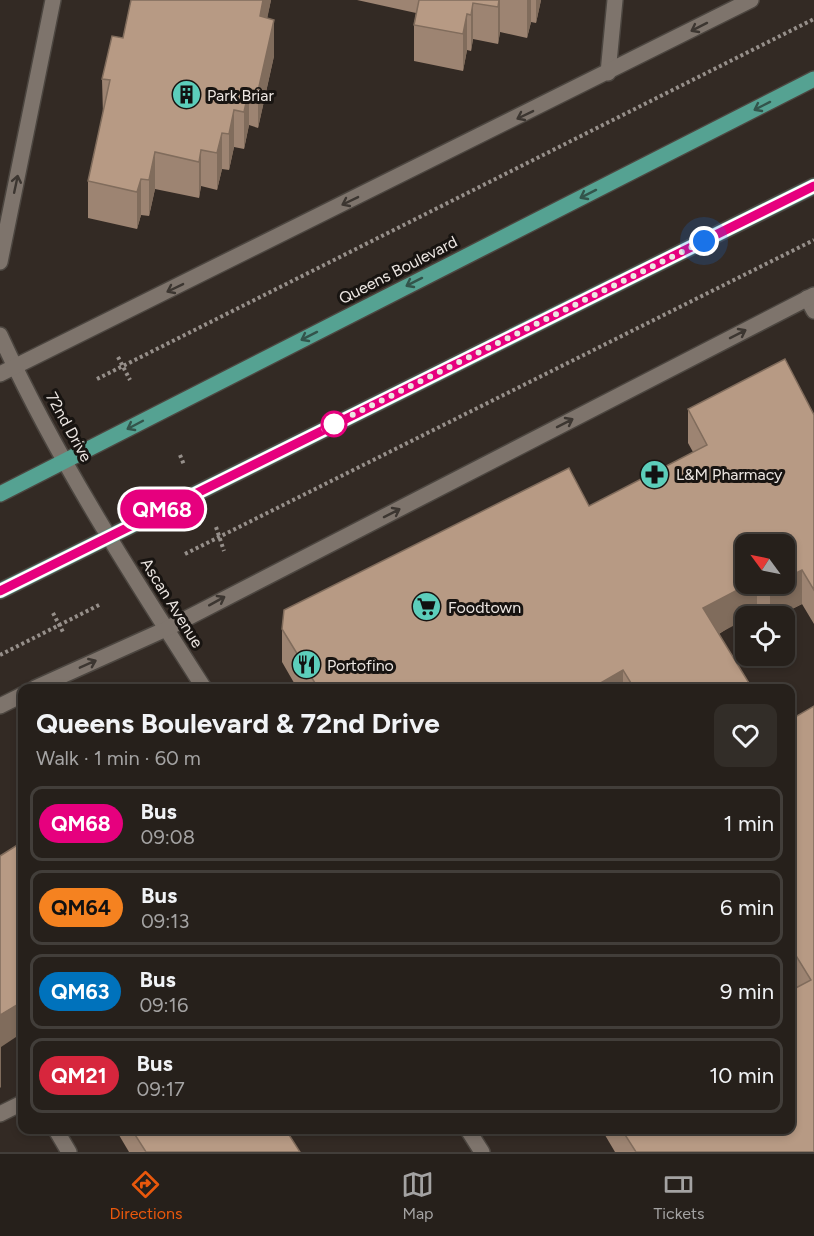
<!DOCTYPE html>
<html lang="en">
<head>
<meta charset="utf-8">
<style>
  :root { --surface:#26201b; --page:#322d28; --text:#f1f3f6; --muted:#a4a3a3; --line:#423e3a; --accent:#ea580c }
  body { margin:0; font-family:Figtree,sans-serif; background:var(--page); color:var(--text); height:100vh; display:flex; flex-direction:column; font-size:22px; white-space:nowrap }
  * { box-sizing:border-box; margin:0 }
  p { font-size:20px; color:var(--muted) }
  .icon { flex:none; width:33px; height:33px; fill:none; stroke:currentColor; stroke-width:2; stroke-linecap:round; stroke-linejoin:round }
  .map { position:relative; flex:1; overflow:hidden }
  .drawer { position:absolute; left:18px; top:684px; width:777px; height:450px; display:flex; flex-direction:column; background:var(--surface); border-radius:12px; box-shadow:0 3px 9px #0003,0 0 0 2px var(--line) }
  .drawer>* { flex:none }
  .badge { padding:0 12px; border-radius:20px; font-size:21px; line-height:39px }
  .needle { width:39px; rotate:303deg }
  .buttons { position:absolute; left:735px; top:534px; display:grid; gap:12px }
  .buttons a { display:grid; place-items:center; width:60px; height:60px; border-radius:12px; background:var(--surface); box-shadow:0 3px 9px #0003,0 0 0 2px var(--line); font-size:30px }
  .you { position:absolute; width:30px; height:30px; margin:-15px; border:4px solid #fff; border-radius:50%; background:#1a73e8; box-shadow:0 0 0 9px #1a73e833 }
  .map>.badge { position:absolute; translate:-50% -50%; box-shadow:0 0 0 3px #fff }
  .round { display:grid; place-items:center; flex:none; width:63px; height:63px; border-radius:12px; background:var(--page) }
  .headline { display:flex; align-items:center; justify-content:space-between; height:102px; padding:0 18px }
  h1 { font-size:28px; font-weight:700; line-height:45px }
  ul { padding:0; list-style:none }
  li { display:flex; align-items:center; gap:18px; height:75px; margin:0 12px 9px; padding:0 6px; border:3px solid var(--line); border-radius:12px }
  li div { flex:1 }
  li b { display:block; font-size:22px }
  li em { font-style:normal }
  li .badge { min-width:66px; font-weight:700; text-align:center }
  .menu { display:flex; justify-content:space-around; align-items:center; height:84px; border-top:2px solid var(--line); background:var(--surface); font-size:16px; color:var(--muted) }
  .menu a { display:grid; justify-items:center; gap:3px }
  .menu .current { color:var(--accent) }
  .map>svg:first-child { display:block }
  .lines { fill:none; stroke-linecap:round; stroke-linejoin:round }
  .lane-casing { stroke:#4c4640; stroke-width:18 }
  .street-casing { stroke:#4c4640; stroke-width:18 }
  .secondary-casing { stroke:#4c4640; stroke-width:18 }
  .primary-casing { stroke:#4c4640; stroke-width:18 }
  .path { stroke:#968f8a; stroke-width:4; stroke-dasharray:3 3; stroke-linecap:butt }
  .lane { stroke:#7e746c; stroke-width:15 }
  .street { stroke:#7e746c; stroke-width:15 }
  .secondary { stroke:#7e746c; stroke-width:15 }
  .primary { stroke:#55a292; stroke-width:15 }
  .wall { fill:#9d8472; fill-rule:evenodd }
  .shaded-wall { fill:#806c5c }
  .building { fill:#b79a84; stroke:#806c5c; stroke-width:1.5 }
  .oneway { stroke:#3c3631 }
  .oneway2 { stroke:#33544b }
  .line-casing { stroke:#fff; stroke-width:14 }
  .line { stroke:#e6007e; stroke-width:9 }
  .walk { stroke:#ece6e2; stroke-width:6; stroke-dasharray:0 10.8 }
  .stop-dot { fill:#fff; stroke:#e6007e; stroke-width:3 }
  .labels { text-anchor:middle; dominant-baseline:central; stroke-width:6; stroke-linejoin:round; paint-order:stroke }
  .poi-label { font-size:16px; fill:#ece6e2; stroke:#181411; text-anchor:start }
  .street-label { font-size:16px; fill:#ece6e2; stroke:#181411 }
</style>
</head>
<body>
<div class="map">
<svg width="814" height="1152" viewBox="0 0 814 1152">
  <rect width="100%" height="100%" fill="#332a24"/>
  <g class="lines">
    <defs>
      <g id="lane">
        <polyline points="0,1114 22,1103"/>
        <polyline points="56,1130 69,1152"/>
      </g>
      <g id="street">
        <polyline points="608,73 615,0"/>
        <polyline points="0,262 53,0"/>
        <polyline points="807,298 814,311"/>
        <path d="M0 335C56 458 131 574 204 688"/>
        <polyline points="468,1130 482,1152"/>
      </g>
      <g id="secondary">
        <polyline points="0,374 751,0"/>
        <polyline points="35,688 166,629 814,295"/>
        <polyline points="0,706 22,695"/>
      </g>
      <g id="primary">
        <polyline points="0,494 814,79"/>
        <polyline points="0,591 814,186"/>
      </g>
    </defs>
    <use href="#lane" class="lane-casing"/>
    <use href="#street" class="street-casing"/>
    <use href="#secondary" class="secondary-casing"/>
    <use href="#primary" class="primary-casing"/>
    <g class="path">
      <polyline points="118,357 130,380"/>
      <polyline points="97,379 814,19"/>
      <polyline points="180,455 184,465"/>
      <polyline points="216,527 224,551"/>
      <polyline points="185,554 814,240"/>
      <polyline points="53,613 64,634"/>
      <polyline points="0,655 101,604"/>
    </g>
    <use href="#lane" class="lane"/>
    <use href="#street" class="street"/>
    <use href="#secondary" class="secondary"/>
    <use href="#primary" class="primary"/>
  </g>
  <g class="wall">
    <polygon points="271,0 267,18 274,56 258,128 249,125 244,149 234,147 229,170 222,169 217,190 201,186 199,198 155,189 149,216 141,215 137,229 88,218 88,181 103,115 102,79 123,38"/>
    <polygon points="357,0 541,0 536,23 531,22 527,38 500,32 498,44 473,39 471,51 467,50 463,71 414,61 414,25 416,13"/>
    <path d="M688 409 814 415V624L802 604 778 616H763L757 613 751 616H746L719 634 752 688H297L282 662V629L589 506 693 452 688 443ZM746 544 784 584H746Z"/>
    <polygon points="814,706 814,1152 615,1152 602,1130 790,1130 795,988 790,980 790,720"/>
    <polygon points="116,1130 286,1130 300,1152 129,1152"/>
  </g>
  <g class="shaded-wall">
    <polygon points="263,0 271,0 260,53 260,16"/>
    <polygon points="499,0 500,0 500,32 498,44 498,7"/>
    <polygon points="527,0 531,0 531,22 527,38"/>
    <polygon points="536,0 541,0 536,23"/>
    <polygon points="473,3 473,39 471,51 471,15"/>
    <polygon points="467,14 467,50 463,71 463,34"/>
    <polygon points="274,20 274,56 258,128 258,91"/>
    <polygon points="249,89 249,125 244,149 244,112"/>
    <polygon points="234,110 234,147 229,170 229,134"/>
    <polygon points="222,133 222,169 217,190 217,153"/>
    <polygon points="201,150 201,186 199,198 199,162"/>
    <polygon points="155,152 155,189 149,216 149,180"/>
    <polygon points="141,179 141,215 137,229 137,192"/>
    <polygon points="802,570 802,604 778,616 770,616 770,586 776,584 784,584 784,579"/>
    <polygon points="749,584 757,584 757,613 751,616 746,616 746,619 703,642 703,608"/>
    <polygon points="623,670 623,688 592,688"/>
    <polygon points="22,1002 22,1033 1,1047 1,1087 0,1088 0,1015"/>
  </g>
  <g class="building">
    <polygon points="131,0 263,0 260,16 274,20 258,91 249,89 244,112 234,110 229,134 222,133 217,153 201,150 199,162 155,152 149,180 141,179 137,192 88,181 110,80 102,79 112,36 123,38"/>
    <polygon points="419,0 499,0 498,7 473,3 471,15 467,14 463,34 414,25"/>
    <polygon points="785,359 814,415 814,590 802,570 784,579 784,544 746,544 746,584 749,584 703,608 752,688 634,688 623,670 592,688 318,688 282,629 284,610 569,468 589,506 707,445 688,409"/>
    <polygon points="765,584 776,584 770,586"/>
    <polygon points="814,706 814,1152 636,1152 622,1130 790,1130 790,991 811,980 790,946 790,720"/>
    <polygon points="22,842 22,1002 0,1015 0,856"/>
    <polygon points="132,1130 286,1130 300,1152 146,1152"/>
  </g>
  <defs><path id="oneway-shaft" d="M-6 0H5M1.5-3L5.5 0L1.5 3" fill="none" stroke-width="1.6" stroke-linecap="round" stroke-linejoin="round" transform="scale(1.5)"/></defs>
  <g class="oneway">
    <use href="#oneway-shaft" transform="translate(699 27) rotate(153)"/>
    <use href="#oneway-shaft" transform="translate(525 115) rotate(154)"/>
    <use href="#oneway-shaft" transform="translate(16 184) rotate(-78)"/>
    <use href="#oneway-shaft" transform="translate(350 201) rotate(154)"/>
    <use href="#oneway-shaft" transform="translate(175 288) rotate(154)"/>
    <use href="#oneway-shaft" transform="translate(738 334) rotate(-27)"/>
    <use href="#oneway-shaft" transform="translate(565 423) rotate(-27)"/>
    <use href="#oneway-shaft" transform="translate(392 513) rotate(-27)"/>
    <use href="#oneway-shaft" transform="translate(217 601) rotate(-29)"/>
    <use href="#oneway-shaft" transform="translate(88 664) rotate(-24)"/>
  </g>
  <g class="oneway2">
    <use href="#oneway-shaft" transform="translate(762 106) rotate(153)"/>
    <use href="#oneway-shaft" transform="translate(588 194) rotate(153)"/>
    <use href="#oneway-shaft" transform="translate(414 282) rotate(153)"/>
    <use href="#oneway-shaft" transform="translate(309 336) rotate(153)"/>
    <use href="#oneway-shaft" transform="translate(135 425) rotate(152)"/>
  </g>
  <g class="lines">
    <defs>
      <polyline id="line" points="0,591 814,186"/>
    </defs>
    <use href="#line" class="line-casing"/>
    <use href="#line" class="line"/>
    <polyline class="walk" points="334,424 324,429 704,241"/>
  </g>
  <defs>
    <symbol id="building-disc" viewBox="-11 -11 22 22"><circle r="9.5" fill="#5ccebb" stroke="#181411"/><path d="M-4-6H4V6H1V3H-1V6H-4ZM-2.5-4.3h1.7v1.8h-1.7ZM.8-4.3h1.7v1.8H.8ZM-2.5-1h1.7V.8h-1.7ZM.8-1h1.7V.8H.8Z" fill="#111"/></symbol>
    <symbol id="pharmacy-disc" viewBox="-11 -11 22 22"><circle r="9.5" fill="#5ccebb" stroke="#181411"/><path d="M-2-6h4v4h4v4h-4v4h-4v-4h-4v-4h4Z" fill="#111"/></symbol>
    <symbol id="supermarket-disc" viewBox="-11 -11 22 22"><circle r="9.5" fill="#5ccebb" stroke="#181411"/><path d="M-6-5.5h2.5l.6 2H6L4.5 2H-2.5L-4.4-4H-6ZM-1.5 3.2a1.3 1.3 0 1 0 .1 0ZM3 3.2a1.3 1.3 0 1 0 .1 0Z" fill="#111"/></symbol>
    <symbol id="restaurant-disc" viewBox="-11 -11 22 22"><circle r="9.5" fill="#5ccebb" stroke="#181411"/><path d="M-5-6h1v4h1v-4h1v4h1v-4h1v5L-1.5 .5V6h-2V.5L-5-1ZM5-6V6H3V1.5H1.5Q1.5-4 5-6Z" fill="#111"/></symbol>
  </defs>
  <g fill-rule="evenodd">
    <use href="#building-disc" x="170" y="78" width="33" height="33"/>
    <use href="#pharmacy-disc" x="638" y="458" width="33" height="33"/>
    <use href="#supermarket-disc" x="410" y="590" width="33" height="33"/>
    <use href="#restaurant-disc" x="290" y="648" width="33" height="33"/>
  </g>
  <circle class="stop-dot" cx="334" cy="424" r="12"/>
  <g class="labels">
    <g class="poi-label">
      <text x="207" y="95">Park Briar</text>
      <text x="676" y="474">L&amp;M Pharmacy</text>
      <text x="448" y="607">Foodtown</text>
      <text x="327" y="665">Portofino</text>
    </g>
    <g class="street-label">
      <text transform="translate(398 270) rotate(-27)">Queens Boulevard</text>
      <text transform="translate(69 427) rotate(61)">72nd Drive</text>
      <text transform="translate(172 603) rotate(58)">Ascan Avenue</text>
    </g>
  </g>
</svg>
<div class="buttons">
<a><svg class="needle" viewBox="-14 -14 28 28"><path d="M0-13l5 13h-10z" fill="#e53935"/><path d="M0 13l5-13h-10z" fill="#a4a3a3"/></svg></a>
<a><svg class="icon" aria-label="locate" viewBox="0 0 24 24"><circle cx="12" cy="12" r="6"/><path d="M12 2v4M12 18v4M2 12h4M18 12h4"/></svg></a>
</div>
<div class="you" style="left:704px;top:241px"></div>
<b class="badge" style="left:162px;top:509px;background:#e6007e;color:#fff">QM68</b>
<section class="drawer">
<div class="headline"><div><h1>Queens Boulevard &amp; 72nd Drive</h1><p>Walk · 1 min · 60 m</p></div><a class="round"><svg class="icon" aria-label="heart" viewBox="0 0 24 24"><path d="M12 20l-8-8c-3-5 5-10 8-4 3-6 11-1 8 4z"/></svg></a></div>
<ul>
<li><span class="badge" style="background:#e6007e;color:#fff">QM68</span><div><b>Bus</b><p>09:08</p></div><em>1 min</em></li>
<li><span class="badge" style="background:#f58220;color:#111">QM64</span><div><b>Bus</b><p>09:13</p></div><em>6 min</em></li>
<li><span class="badge" style="background:#0072bc;color:#fff">QM63</span><div><b>Bus</b><p>09:16</p></div><em>9 min</em></li>
<li><span class="badge" style="background:#d7263d;color:#fff">QM21</span><div><b>Bus</b><p>09:17</p></div><em>10 min</em></li>
</ul>
</section>
</div>
<nav class="menu">
<a class="current"><svg class="icon" aria-label="directions" viewBox="0 0 24 24"><path d="M12 3l9 9-9 9-9-9zM9 14v-3h6M13 9l2 2-2 2"/></svg>Directions</a>
<a><svg class="icon" aria-label="map" viewBox="0 0 24 24"><path d="M3 6l6-2 6 2 6-2v14l-6 2-6-2-6 2zM9 4v14M15 6v14"/></svg>Map</a>
<a><svg class="icon" aria-label="tickets" viewBox="0 0 24 24"><path d="M3 7h18v10H3zM15 7v10"/></svg>Tickets</a>
</nav>
</body>
</html>
